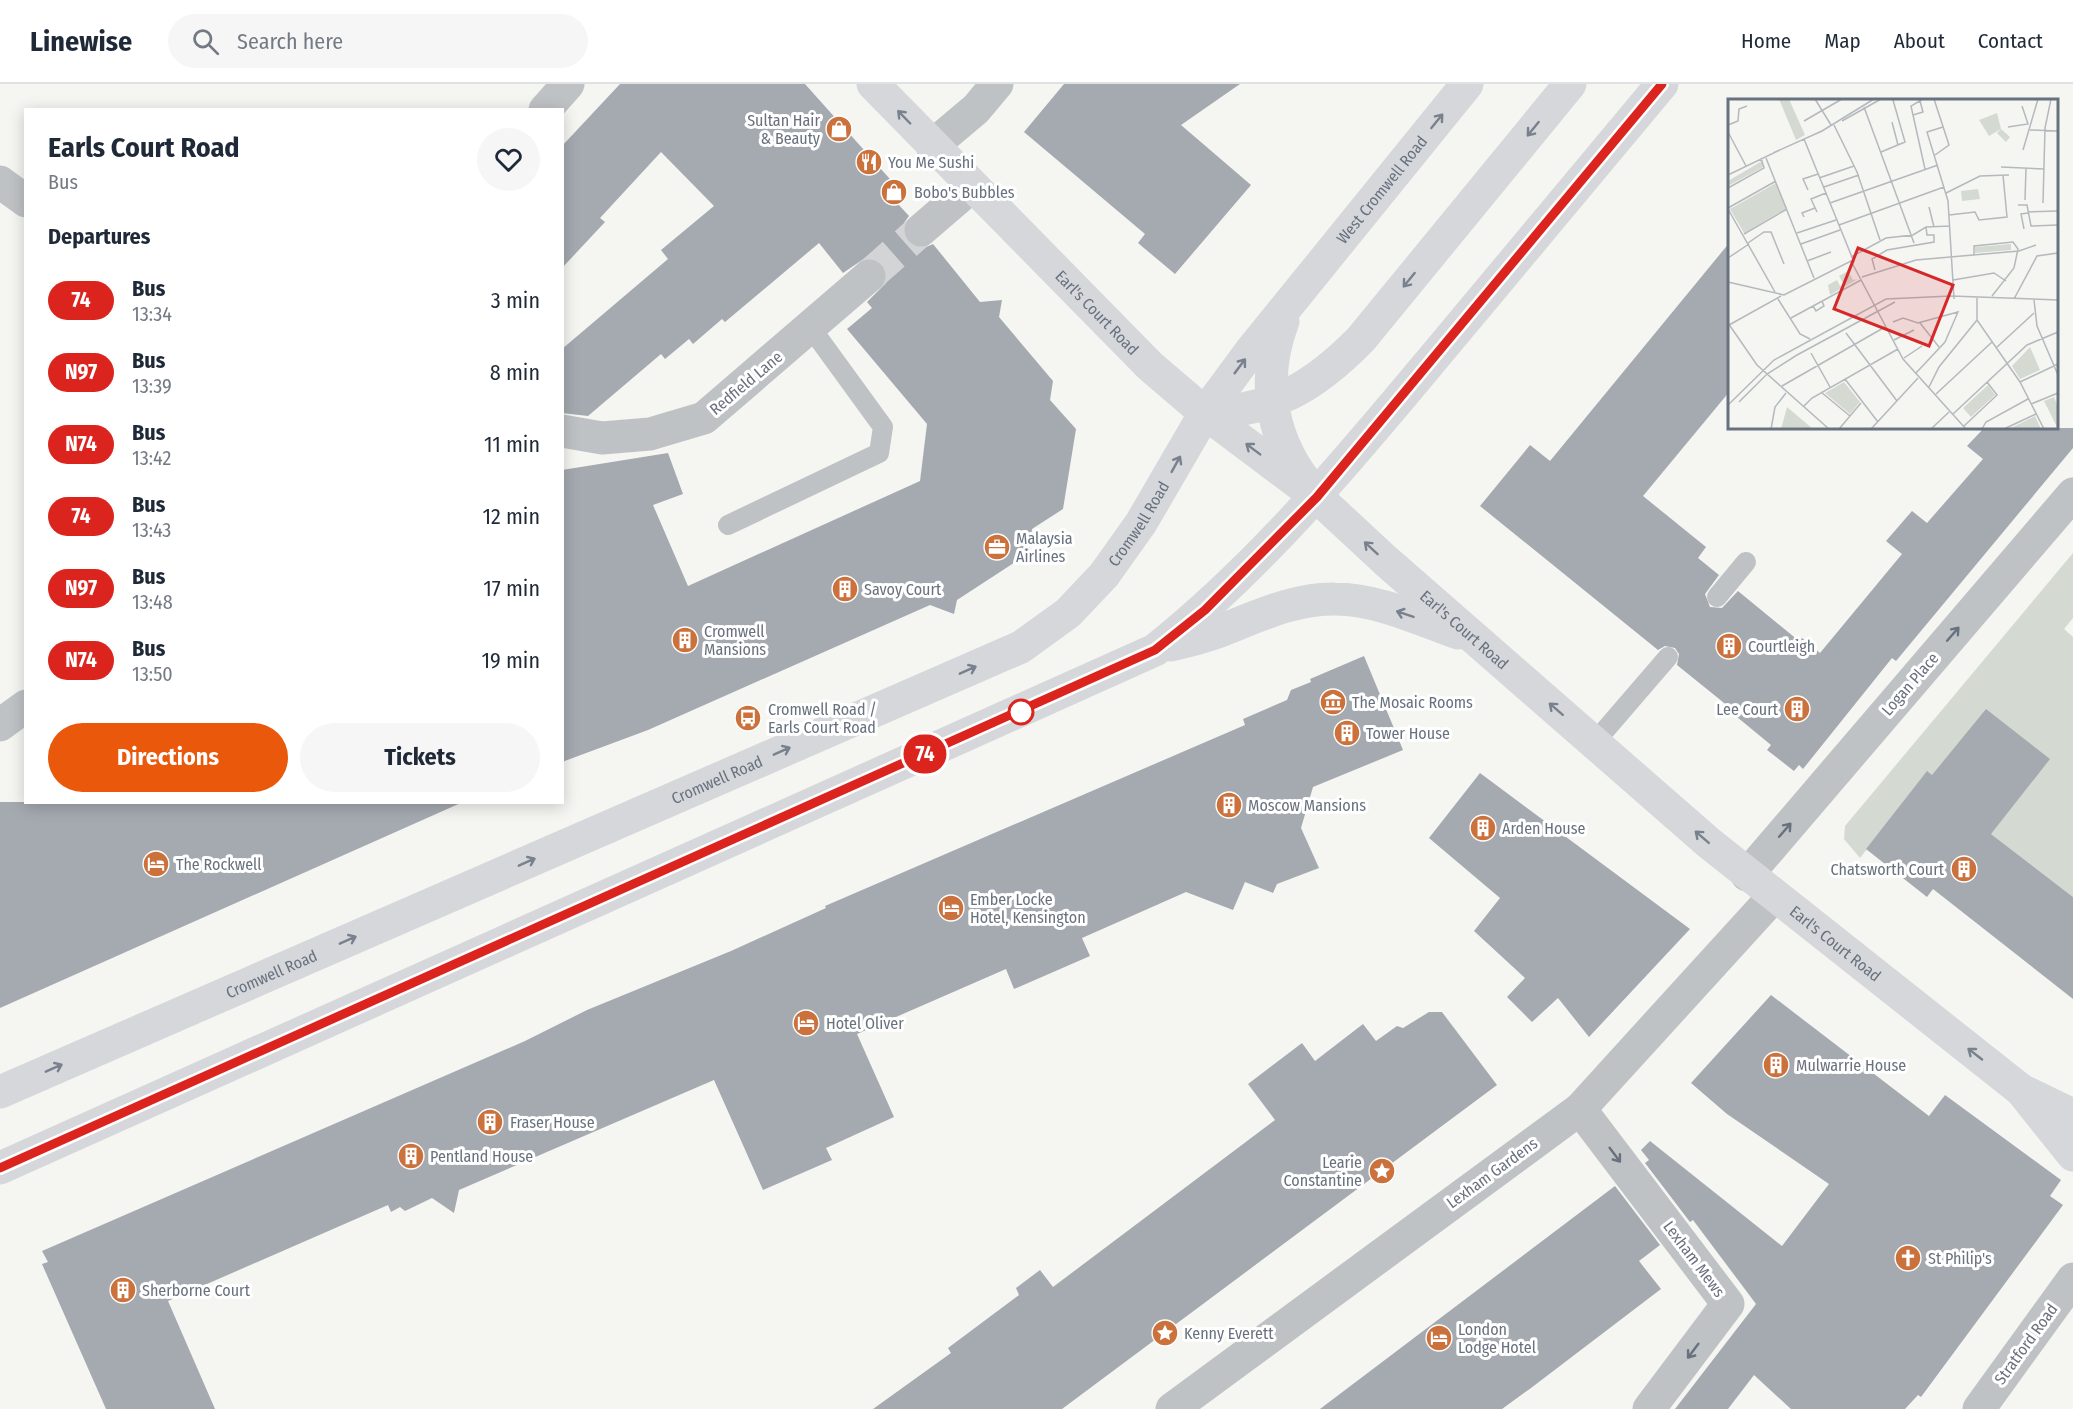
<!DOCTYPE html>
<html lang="en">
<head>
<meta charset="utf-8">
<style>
  :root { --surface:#fff; --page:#f6f6f7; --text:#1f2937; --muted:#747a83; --line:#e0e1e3; --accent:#ea580c }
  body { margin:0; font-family:"Fira Sans Condensed",sans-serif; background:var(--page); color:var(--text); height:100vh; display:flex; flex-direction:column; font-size:22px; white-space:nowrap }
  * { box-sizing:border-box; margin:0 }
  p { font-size:20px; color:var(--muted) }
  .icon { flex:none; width:33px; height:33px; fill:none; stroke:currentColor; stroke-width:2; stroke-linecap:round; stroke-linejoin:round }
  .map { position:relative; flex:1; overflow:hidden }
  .sheet { position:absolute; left:24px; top:24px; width:540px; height:696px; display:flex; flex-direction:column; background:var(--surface); border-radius:0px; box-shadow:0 3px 15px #0003 }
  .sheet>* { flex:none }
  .badge { padding:0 12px; border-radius:20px; font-size:21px; line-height:39px }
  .map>.badge { position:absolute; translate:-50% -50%; box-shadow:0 0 0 3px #fff }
  h2 { padding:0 24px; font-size:22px; line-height:54px }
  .round { display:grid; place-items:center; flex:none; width:63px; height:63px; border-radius:32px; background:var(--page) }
  .overview { display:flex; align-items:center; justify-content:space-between; height:102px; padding:0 24px }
  h1 { font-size:28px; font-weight:700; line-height:45px }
  .cta { display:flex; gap:12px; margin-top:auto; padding:12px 24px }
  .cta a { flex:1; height:69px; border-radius:36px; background:var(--accent); color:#fff; font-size:24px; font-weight:700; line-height:69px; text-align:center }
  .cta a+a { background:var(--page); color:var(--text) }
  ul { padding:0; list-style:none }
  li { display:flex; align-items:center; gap:18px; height:72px; padding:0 24px }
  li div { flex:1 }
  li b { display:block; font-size:22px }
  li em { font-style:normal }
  li .badge { min-width:66px; font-weight:700; text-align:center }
  header { display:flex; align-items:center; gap:36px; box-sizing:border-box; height:84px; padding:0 30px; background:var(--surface); border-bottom:2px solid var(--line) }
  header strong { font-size:28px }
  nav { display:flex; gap:33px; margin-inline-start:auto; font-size:21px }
  .search { width:420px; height:54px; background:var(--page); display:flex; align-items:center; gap:15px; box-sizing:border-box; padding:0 21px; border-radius:33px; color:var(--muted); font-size:22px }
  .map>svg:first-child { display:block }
  .green { fill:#d4dad2 }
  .building { fill:#a5aab0 }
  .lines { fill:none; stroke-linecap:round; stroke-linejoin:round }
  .street-tunnel { stroke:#d2d4d5; stroke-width:33; stroke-dasharray:33 16; stroke-linecap:butt }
  .lane { stroke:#bfc2c5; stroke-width:20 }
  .street { stroke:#bfc2c5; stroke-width:33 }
  .secondary { stroke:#d5d7db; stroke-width:33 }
  .highway { stroke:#d5d7db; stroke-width:33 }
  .oneway { stroke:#78818d }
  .oneway2 { stroke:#68727f }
  .line-casing { stroke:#fff; stroke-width:14 }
  .line { stroke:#dc241f; stroke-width:9 }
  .stop-dot { fill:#fff; stroke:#dc241f; stroke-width:3 }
  .labels { text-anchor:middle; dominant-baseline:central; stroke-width:6; stroke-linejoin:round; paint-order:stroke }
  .poi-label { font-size:16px; fill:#68727f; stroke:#fff; text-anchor:start }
  .street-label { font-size:16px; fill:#68727f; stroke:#fff }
  .inset-road { fill:none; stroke:#b4b9bd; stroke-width:1.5 }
  .view { fill:#d62828; fill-opacity:0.15; stroke:#d62828; stroke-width:3 }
  .inset-edge { fill:none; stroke:#68727f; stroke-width:3 }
</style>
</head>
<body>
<header>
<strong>Linewise</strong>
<div class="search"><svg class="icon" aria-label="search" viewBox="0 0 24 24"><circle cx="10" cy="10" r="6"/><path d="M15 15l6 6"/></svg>Search here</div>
<nav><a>Home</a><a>Map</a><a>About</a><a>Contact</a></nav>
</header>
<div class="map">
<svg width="2073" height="1325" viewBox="0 0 2073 1325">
  <rect width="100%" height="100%" fill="#f5f5f2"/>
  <polygon class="green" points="2073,469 2073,534 2064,545 2073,553 2073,813 1974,737 1927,688 1860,774 1844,755 1845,742"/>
  <g class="building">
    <polygon points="620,0 805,0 906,113 898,120 909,132 904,139 903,149 907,159 915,164 924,164 933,160 980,218 1002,216 999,233 1053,297 1050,316 1076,345 1063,425 1032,445 1029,469 957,516 954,530 930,521 648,646 562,678 562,386 668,369 683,410 653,421 688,502 920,397 927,340 847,245 872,224 867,218 886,199 887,189 884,180 875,174 865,174 843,189 819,159 725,238 722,235 693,260 689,255 665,275 661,270 588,332 562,329 562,265 668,175 661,166 714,122 661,68 600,134 605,138 562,184 562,62"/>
    <polygon points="1064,0 1240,0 1181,41 1251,101 1175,190 1138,159 1145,150 1024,48"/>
    <polygon points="1730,158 1730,307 1643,412 1706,463 1698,474 1719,491 1705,510 1710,523 1722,524 1738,507 1799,557 1802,554 1820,569 1902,470 1886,457 1912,427 1927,439 1983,375 1967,362 1984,344 2073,344 2073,364 1896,577 1892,574 1803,685 1799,681 1794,687 1767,666 1771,661 1737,633 1739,631 1677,581 1679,570 1675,564 1665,562 1658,566 1480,422 1530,361 1550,377"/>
    <polygon points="1364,572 1403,666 1313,703 1301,744 1319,784 1277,800 1273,809 1245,798 1233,826 1186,808 1082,854 1090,872 1014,905 1006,885 857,950 894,1033 826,1064 832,1076 763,1106 714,996 459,1106 454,1129 432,1114 405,1127 400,1123 391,1128 388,1121 168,1217 215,1325 106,1325 42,1180 48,1178 42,1167 525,957 587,926 731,867 826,824 825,822 1245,641 1243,635 1287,616 1291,606 1311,598 1310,595"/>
    <polygon points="1986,625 2050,675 1991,750 2073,813 2073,915 1933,805 1927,813 1866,765 1927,687 1932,691"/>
    <polygon points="1480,689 1690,845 1589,953 1558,914 1532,938 1507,913 1525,894 1474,847 1500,814 1429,754"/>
    <polygon points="0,718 463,718 0,924"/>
    <polygon points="1771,911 1929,1032 1945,1011 2061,1096 2050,1112 2063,1121 1921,1313 1918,1311 1905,1325 1791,1325 1754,1291 1728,1325 1675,1325 1756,1220 1693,1136 1690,1138 1645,1079 1649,1076 1641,1066 1650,1057 1782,1162 1829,1100 1727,1030 1691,999"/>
    <polygon points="1429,928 1442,928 1497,1001 1062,1325 873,1325 951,1269 948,1264 1019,1211 1016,1204 1040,1186 1053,1203 1275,1036 1248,1000 1302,959 1315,977 1363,940 1376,957 1397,942 1403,944"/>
    <polygon points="1615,1102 1660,1161 1639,1177 1661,1205 1531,1304 1502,1325 1320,1325"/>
  </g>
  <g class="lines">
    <polyline class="street-tunnel" points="869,192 921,146"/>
    <g class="lane">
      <polyline points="728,441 879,369 883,343 811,244"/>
      <polyline points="1717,513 1746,478"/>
      <polyline points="1594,659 1668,573"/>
    </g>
    <g class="street">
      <polyline points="545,26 568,0"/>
      <polyline points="932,62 976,25 997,0"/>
      <polyline points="0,98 26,117"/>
      <polyline points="921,146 971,103"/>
      <polyline points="562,347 602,354 650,350 704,334 869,192"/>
      <polyline points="0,641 26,622"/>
      <polyline points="1747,791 2073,410"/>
      <polyline points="1580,1025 1728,1220 1649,1325"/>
      <polyline points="1172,1325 1580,1025 1774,812"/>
      <polyline points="1979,1325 2073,1195"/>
    </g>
    <polyline class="secondary" points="2021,1006 2073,1071"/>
    <g class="highway">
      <path id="s1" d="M873 0 1150 282 1205 329 1317 413 1386 477 1709 759 2021 1006 2073 1031"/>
      <path d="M1283 237C1262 292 1269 349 1305 397"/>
      <path d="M1205 329C1273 327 1314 303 1361 255L1570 0"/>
      <path d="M1171 561C1188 557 1204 553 1220 547 1256 533 1295 514 1335 515 1377 515 1419 535 1458 549"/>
      <path id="s2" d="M0 1008 1021 563 1068 529 1104 491 1141 439 1205 329 1250 268 1467 0"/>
      <path d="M0 1084 1155 566C1260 482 1344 381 1430 278 1507 185 1585 93 1662 0"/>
    </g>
  </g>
  <defs><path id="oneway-shaft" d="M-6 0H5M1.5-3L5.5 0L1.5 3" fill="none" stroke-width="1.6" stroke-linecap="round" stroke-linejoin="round" transform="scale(1.5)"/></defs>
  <g class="oneway">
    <use href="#oneway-shaft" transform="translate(904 33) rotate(-134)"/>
    <use href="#oneway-shaft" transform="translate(1437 37) rotate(-51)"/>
    <use href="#oneway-shaft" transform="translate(1533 45) rotate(129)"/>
    <use href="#oneway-shaft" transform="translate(1409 196) rotate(129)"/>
    <use href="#oneway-shaft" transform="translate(1240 282) rotate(-53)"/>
    <use href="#oneway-shaft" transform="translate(1253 365) rotate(-143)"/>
    <use href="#oneway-shaft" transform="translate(1176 380) rotate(-61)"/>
    <use href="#oneway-shaft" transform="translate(1371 464) rotate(-137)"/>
    <use href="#oneway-shaft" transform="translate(1405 530) rotate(-161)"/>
    <use href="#oneway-shaft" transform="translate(968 586) rotate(-24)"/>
    <use href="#oneway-shaft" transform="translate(1556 625) rotate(-139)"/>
    <use href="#oneway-shaft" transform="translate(782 667) rotate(-24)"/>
    <use href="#oneway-shaft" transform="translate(1702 753) rotate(-139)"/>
    <use href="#oneway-shaft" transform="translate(527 778) rotate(-24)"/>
    <use href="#oneway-shaft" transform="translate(348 856) rotate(-24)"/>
    <use href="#oneway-shaft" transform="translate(1975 970) rotate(-142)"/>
    <use href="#oneway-shaft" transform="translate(54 984) rotate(-24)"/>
  </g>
  <g class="oneway2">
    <use href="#oneway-shaft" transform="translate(1953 550) rotate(-49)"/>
    <use href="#oneway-shaft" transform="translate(1785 746) rotate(-49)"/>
    <use href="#oneway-shaft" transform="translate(1615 1071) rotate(53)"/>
    <use href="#oneway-shaft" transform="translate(1693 1267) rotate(127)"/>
  </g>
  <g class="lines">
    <defs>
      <polyline id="line" points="0,1084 1155,566 1205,526 1317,413 1662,0"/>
    </defs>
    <use href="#line" class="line-casing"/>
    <use href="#line" class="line"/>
  </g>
  <defs>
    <symbol id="shop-disc" viewBox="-11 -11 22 22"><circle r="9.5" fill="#cb713c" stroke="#fff"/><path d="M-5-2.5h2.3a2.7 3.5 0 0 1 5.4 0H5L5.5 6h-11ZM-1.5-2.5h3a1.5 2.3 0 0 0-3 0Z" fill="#fff"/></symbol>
    <symbol id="restaurant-disc" viewBox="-11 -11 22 22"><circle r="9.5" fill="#cb713c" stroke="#fff"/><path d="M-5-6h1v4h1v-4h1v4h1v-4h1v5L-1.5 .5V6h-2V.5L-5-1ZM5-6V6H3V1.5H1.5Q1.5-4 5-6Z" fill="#fff"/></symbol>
    <symbol id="office-disc" viewBox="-11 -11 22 22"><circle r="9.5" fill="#cb713c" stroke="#fff"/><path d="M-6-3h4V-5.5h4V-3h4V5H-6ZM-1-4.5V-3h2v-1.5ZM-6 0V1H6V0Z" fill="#fff"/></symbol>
    <symbol id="building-disc" viewBox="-11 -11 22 22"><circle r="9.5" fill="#cb713c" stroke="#fff"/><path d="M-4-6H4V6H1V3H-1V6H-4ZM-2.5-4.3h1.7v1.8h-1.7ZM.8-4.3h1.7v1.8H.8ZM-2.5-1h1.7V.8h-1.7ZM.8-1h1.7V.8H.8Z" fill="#fff"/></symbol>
    <symbol id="museum-disc" viewBox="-11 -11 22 22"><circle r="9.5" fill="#cb713c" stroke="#fff"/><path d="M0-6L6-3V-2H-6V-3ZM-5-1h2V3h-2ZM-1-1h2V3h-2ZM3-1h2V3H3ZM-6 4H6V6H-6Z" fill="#fff"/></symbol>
    <symbol id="bus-disc" viewBox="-11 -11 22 22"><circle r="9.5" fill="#cb713c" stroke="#fff"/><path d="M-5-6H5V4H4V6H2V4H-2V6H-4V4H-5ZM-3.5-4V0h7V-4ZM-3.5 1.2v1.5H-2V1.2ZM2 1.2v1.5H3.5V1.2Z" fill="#fff"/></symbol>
    <symbol id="hotel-disc" viewBox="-11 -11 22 22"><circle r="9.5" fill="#cb713c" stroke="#fff"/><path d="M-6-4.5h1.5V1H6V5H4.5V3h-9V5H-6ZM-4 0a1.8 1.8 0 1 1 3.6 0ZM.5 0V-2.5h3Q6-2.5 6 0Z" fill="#fff"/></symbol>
    <symbol id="sight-disc" viewBox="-11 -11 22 22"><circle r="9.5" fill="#cb713c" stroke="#fff"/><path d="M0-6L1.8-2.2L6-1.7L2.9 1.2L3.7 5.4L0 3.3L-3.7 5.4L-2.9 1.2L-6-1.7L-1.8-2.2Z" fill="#fff"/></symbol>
    <symbol id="church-disc" viewBox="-11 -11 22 22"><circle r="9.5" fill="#cb713c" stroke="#fff"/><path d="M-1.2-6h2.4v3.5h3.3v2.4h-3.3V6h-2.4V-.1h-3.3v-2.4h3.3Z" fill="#fff"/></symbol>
  </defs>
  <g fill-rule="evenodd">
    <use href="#shop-disc" x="824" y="30" width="30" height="30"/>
    <use href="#restaurant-disc" x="854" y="63" width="30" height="30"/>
    <use href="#shop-disc" x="879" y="93" width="30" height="30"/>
    <use href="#office-disc" x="982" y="448" width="30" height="30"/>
    <use href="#building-disc" x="830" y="490" width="30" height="30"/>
    <use href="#building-disc" x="670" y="541" width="30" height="30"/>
    <use href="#building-disc" x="1714" y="547" width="30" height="30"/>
    <use href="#museum-disc" x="1318" y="603" width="30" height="30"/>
    <use href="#building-disc" x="1782" y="610" width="30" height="30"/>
    <use href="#bus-disc" x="733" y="619" width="30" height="30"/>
    <use href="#building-disc" x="1332" y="634" width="30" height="30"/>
    <use href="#building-disc" x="1214" y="706" width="30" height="30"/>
    <use href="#building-disc" x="1468" y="729" width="30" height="30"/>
    <use href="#hotel-disc" x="141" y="765" width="30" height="30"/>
    <use href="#building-disc" x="1949" y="770" width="30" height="30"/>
    <use href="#hotel-disc" x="936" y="809" width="30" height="30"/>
    <use href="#hotel-disc" x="791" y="924" width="30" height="30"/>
    <use href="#building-disc" x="1761" y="966" width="30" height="30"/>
    <use href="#building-disc" x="475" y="1023" width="30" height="30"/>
    <use href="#building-disc" x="396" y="1057" width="30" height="30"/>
    <use href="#sight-disc" x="1367" y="1072" width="30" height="30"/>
    <use href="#church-disc" x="1893" y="1159" width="30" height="30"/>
    <use href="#building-disc" x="108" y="1191" width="30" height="30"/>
    <use href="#sight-disc" x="1150" y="1234" width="30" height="30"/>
    <use href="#hotel-disc" x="1424" y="1239" width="30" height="30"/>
  </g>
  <circle class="stop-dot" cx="1021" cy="628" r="12"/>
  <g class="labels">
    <g class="poi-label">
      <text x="820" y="36" text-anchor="end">Sultan Hair<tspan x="820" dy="18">&amp; Beauty</tspan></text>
      <text x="888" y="78">You Me Sushi</text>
      <text x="914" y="108">Bobo's Bubbles</text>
      <text x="1016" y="454">Malaysia<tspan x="1016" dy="18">Airlines</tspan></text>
      <text x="864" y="505">Savoy Court</text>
      <text x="704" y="547">Cromwell<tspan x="704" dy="18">Mansions</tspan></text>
      <text x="1748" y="562">Courtleigh</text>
      <text x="1352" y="618">The Mosaic Rooms</text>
      <text x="768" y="625">Cromwell Road /<tspan x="768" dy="18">Earls Court Road</tspan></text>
      <text x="1778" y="625" text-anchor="end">Lee Court</text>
      <text x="1366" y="649">Tower House</text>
      <text x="1248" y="721">Moscow Mansions</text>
      <text x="1502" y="744">Arden House</text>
      <text x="176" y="780">The Rockwell</text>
      <text x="1944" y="785" text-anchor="end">Chatsworth Court</text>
      <text x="970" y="815">Ember Locke<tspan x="970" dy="18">Hotel, Kensington</tspan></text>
      <text x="826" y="939">Hotel Oliver</text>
      <text x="1796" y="981">Mulwarrie House</text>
      <text x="510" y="1038">Fraser House</text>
      <text x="430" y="1072">Pentland House</text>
      <text x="1362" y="1078" text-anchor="end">Learie<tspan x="1362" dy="18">Constantine</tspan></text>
      <text x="1928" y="1174">St Philip's</text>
      <text x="142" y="1206">Sherborne Court</text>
      <text x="1458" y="1245">London<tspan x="1458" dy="18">Lodge Hotel</tspan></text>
      <text x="1184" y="1249">Kenny Everett</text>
    </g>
    <g class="street-label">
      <text stroke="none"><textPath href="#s2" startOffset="1700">West Cromwell Road</textPath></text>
      <text stroke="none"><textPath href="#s1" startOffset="320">Earl's Court Road</textPath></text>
      <text transform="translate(746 299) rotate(-40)">Redfield Lane</text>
      <text stroke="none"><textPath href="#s2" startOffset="1286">Cromwell Road</textPath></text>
      <text stroke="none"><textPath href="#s1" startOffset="806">Earl's Court Road</textPath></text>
      <text transform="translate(1910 600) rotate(-49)">Logan Place</text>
      <text stroke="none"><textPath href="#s2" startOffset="782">Cromwell Road</textPath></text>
      <text stroke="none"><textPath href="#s1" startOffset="1292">Earl's Court Road</textPath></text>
      <text stroke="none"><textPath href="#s2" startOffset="296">Cromwell Road</textPath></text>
      <text transform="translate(1492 1089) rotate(-36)">Lexham Gardens</text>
      <text transform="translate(1694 1175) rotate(53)">Lexham Mews</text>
      <text transform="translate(2026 1260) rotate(-54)">Stratford Road</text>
    </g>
  </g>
  <g transform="translate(1728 15)">
    <rect width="330" height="330" fill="#f5f5f2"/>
    <path d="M51 0H61L77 36 68 41ZM269 14 273 30 282 38 278 43 269 34 273 30 261 37 251 21ZM34 62 35 68 0 87V82ZM48 84 59 109 16 134 2 110ZM250 90 252 100 234 102 233 92ZM283 145V151L247 154V148ZM120 172 125 181 130 180 102 196 100 186 109 181 112 187 116 186 111 177ZM302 248 312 271 292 280 284 267ZM116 283 132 303 122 315 97 294ZM260 286 267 296 243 318 235 309ZM326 298 330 308V330L316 302ZM59 308 85 330H53ZM307 317 313 330H281Z" fill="#d4dad2"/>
    <path class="inset-road" d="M87 0 103 26M195 0 183 7 197 70M206 0 221 46 207 56M136 8 186 144M185 16 195 13 192 2M76 22 114 0M114 22 153 0M164 23 170 46M0 26 10 22 11 10 19 7M106 26 129 73 152 141M215 28 199 33 220 102 226 200M280 28 300 25 294 7M302 31 330 32M0 33 18 67M76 40 126 163M295 51 310 0M153 53 177 43 165 1M45 54 94 32 146 0M38 59 86 179M273 68 316 70M0 76 52 51M91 79 126 67M96 88 131 76M0 89 36 69 33 59M80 91 75 80 90 75M218 94 252 77 281 76M297 101 298 69M102 104 210 66M315 104 317 29 323 0M290 106H299L303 127 330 126M201 108 206 128M0 109 48 82M0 110 47 193M89 113 83 100 98 94M300 113 330 112M221 116 247 113 251 121 279 118 275 76M76 118 74 114 87 109M111 126 216 88M296 130 293 115 300 114M69 134 108 121M16 135 59 110M20 144 36 133H43L56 165M73 145 112 131M246 156V147L285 143 290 150 286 169 264 197M123 158 158 139 185 136 198 128 221 127M0 159 21 145M79 162 103 153M147 171 144 160 159 151 206 143V136H199L198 128M134 178 188 161 291 152 308 146M225 181 266 174 278 182M0 183 56 196 123 162 175 260 238 330M249 198V221L292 283 316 330M50 200 72 235 82 240M286 200 309 157 330 154M306 201 309 227 330 276M85 207 88 212 96 207 94 202M63 219 133 181M165 223 175 219 190 224 230 213 217 243 188 274M0 224 29 266 101 330M192 224 211 248M1 226 53 197M118 234 169 302M166 241 186 231M268 249 306 214M83 254 102 288M176 259 194 247M117 280 150 323M292 283 330 265M54 287 157 228M201 288 211 268 249 221M93 293 122 317M208 295 264 243M11 303 39 275 69 256 167 203M303 305 330 294M0 306 46 261 158 200 223 197 330 201M76 307 84 299 170 250M225 315 299 246 330 233M236 327 269 296 259 283M43 330 47 308 58 294M111 330 133 304M143 330 190 279M203 330 221 313M254 330 258 323 300 300M276 330 308 315"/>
    <path class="view" d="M130 149 225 186 201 247 106 210Z"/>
    <rect width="330" height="330" class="inset-edge"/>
  </g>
</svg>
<b class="badge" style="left:925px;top:670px;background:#dc241f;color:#fff">74</b>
<section class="sheet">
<div class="overview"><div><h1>Earls Court Road</h1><p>Bus</p></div><a class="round"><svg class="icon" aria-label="heart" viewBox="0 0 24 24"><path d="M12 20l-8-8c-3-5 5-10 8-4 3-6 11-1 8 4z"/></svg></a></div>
<h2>Departures</h2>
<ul>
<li><span class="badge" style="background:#dc241f;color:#fff">74</span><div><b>Bus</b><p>13:34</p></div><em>3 min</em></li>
<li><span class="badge" style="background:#dc241f;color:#fff">N97</span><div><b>Bus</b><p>13:39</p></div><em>8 min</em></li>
<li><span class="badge" style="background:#dc241f;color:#fff">N74</span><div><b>Bus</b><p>13:42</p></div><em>11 min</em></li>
<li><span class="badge" style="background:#dc241f;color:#fff">74</span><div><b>Bus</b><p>13:43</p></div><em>12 min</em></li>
<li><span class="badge" style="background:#dc241f;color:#fff">N97</span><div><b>Bus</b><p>13:48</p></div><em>17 min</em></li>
<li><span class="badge" style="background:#dc241f;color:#fff">N74</span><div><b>Bus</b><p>13:50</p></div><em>19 min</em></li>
</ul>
<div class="cta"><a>Directions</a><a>Tickets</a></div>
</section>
</div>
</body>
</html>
